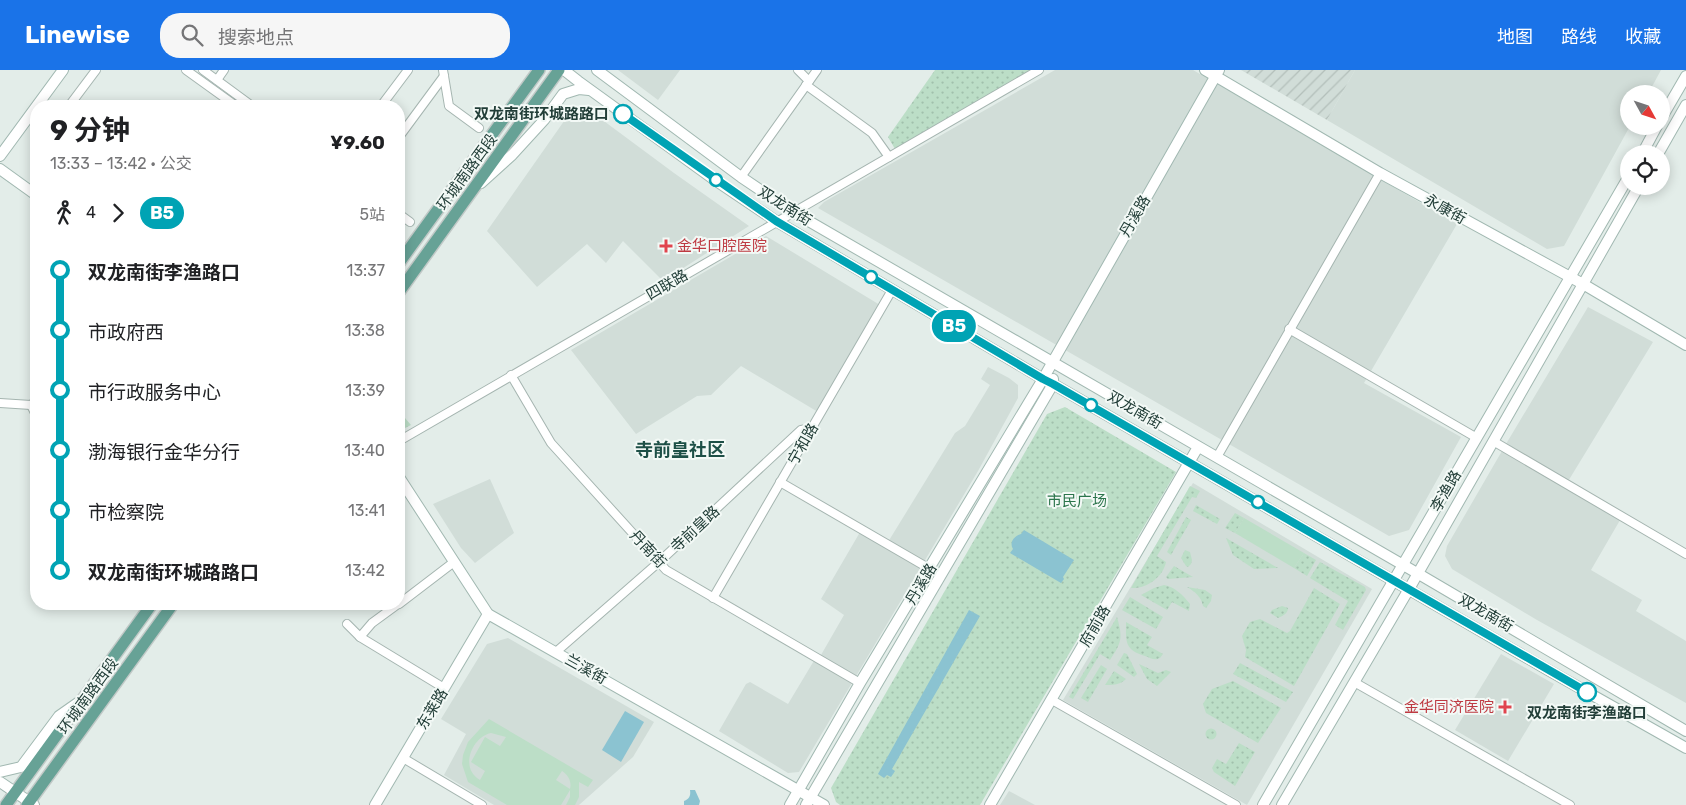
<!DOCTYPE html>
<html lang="zh">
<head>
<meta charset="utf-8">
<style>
  :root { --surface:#fff; --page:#f6f6f6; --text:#202124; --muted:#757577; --accent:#1a73e8 }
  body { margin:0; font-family:Rubik,"Noto Sans SC",sans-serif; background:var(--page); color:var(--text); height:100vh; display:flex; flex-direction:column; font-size:19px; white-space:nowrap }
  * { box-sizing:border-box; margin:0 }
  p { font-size:16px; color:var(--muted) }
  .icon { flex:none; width:28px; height:28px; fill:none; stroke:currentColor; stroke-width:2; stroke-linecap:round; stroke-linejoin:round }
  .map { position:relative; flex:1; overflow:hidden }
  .panel { position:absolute; left:30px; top:30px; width:375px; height:510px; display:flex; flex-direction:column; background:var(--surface); border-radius:20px; box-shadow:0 2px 12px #0003 }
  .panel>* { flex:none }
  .badge { padding:0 10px; border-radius:16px; font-size:18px; line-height:32px }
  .needle { width:32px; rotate:130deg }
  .fabs { position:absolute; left:1620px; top:15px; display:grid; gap:10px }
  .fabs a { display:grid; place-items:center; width:50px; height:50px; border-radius:50%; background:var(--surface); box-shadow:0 2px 12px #0003; font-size:25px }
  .map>.badge { position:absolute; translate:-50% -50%; box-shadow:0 0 0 2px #fff }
  .legs { display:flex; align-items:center; gap:8px; height:55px; padding:0 20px; font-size:16px }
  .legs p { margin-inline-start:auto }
  .summary { display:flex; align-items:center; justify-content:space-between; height:85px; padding:0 20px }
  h1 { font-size:28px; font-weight:700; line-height:38px }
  ul { padding:0 20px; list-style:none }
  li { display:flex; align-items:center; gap:18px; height:60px; font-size:19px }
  li i { display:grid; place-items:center; width:8px; height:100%; margin:0 6px; background:currentColor }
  li i::after { content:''; width:12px; height:12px; margin:-6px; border:4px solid; border-radius:50%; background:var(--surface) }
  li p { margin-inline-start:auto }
  li:first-child i { background:linear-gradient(#0000 50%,currentColor 0) }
  li:last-child i { background:linear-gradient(currentColor 50%,#0000 0) }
  header { display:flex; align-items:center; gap:30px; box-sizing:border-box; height:70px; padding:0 25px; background:var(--accent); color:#fff }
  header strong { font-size:24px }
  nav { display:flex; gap:28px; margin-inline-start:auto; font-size:18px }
  .search { width:350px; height:45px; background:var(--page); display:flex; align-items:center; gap:12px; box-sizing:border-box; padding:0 18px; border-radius:20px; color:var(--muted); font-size:19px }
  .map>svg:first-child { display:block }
  .built { fill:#d1ddd8 }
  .industrial { fill:url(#industrial-furrows) }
  .grass { fill:url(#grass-dots) }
  .garden { fill:#bcdec7; fill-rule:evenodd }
  .water { fill:#8bc3d1 }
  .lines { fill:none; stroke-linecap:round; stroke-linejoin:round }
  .street-casing { stroke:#a5b5b0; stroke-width:10 }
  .secondary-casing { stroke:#a1b8b1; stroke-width:12 }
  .primary-casing { stroke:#c1c9c7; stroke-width:14 }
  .street { stroke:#fff; stroke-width:8 }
  .secondary { stroke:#fff; stroke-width:10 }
  .primary { stroke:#67a296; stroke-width:11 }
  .line-1-casing { stroke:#fff; stroke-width:11 }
  .line-1 { stroke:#00a3b4; stroke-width:8 }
  .stop-1-dot { fill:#fff; stroke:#00a3b4; stroke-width:2.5 }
  .health-dot { fill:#e0444e; stroke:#f3f9f6; stroke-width:2 }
  .labels { text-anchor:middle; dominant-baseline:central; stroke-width:4; stroke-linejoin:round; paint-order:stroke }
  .stop-label { font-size:15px; font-weight:bold; fill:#223e38; stroke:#f3f9f6; text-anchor:end }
  .street-label { font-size:15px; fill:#223e38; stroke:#f3f9f6 }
  .health-label { font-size:15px; fill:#be3a42; stroke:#f3f9f6; text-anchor:start }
  .park-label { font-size:15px; fill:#2c754c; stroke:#f3f9f6 }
  .quarter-label { font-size:18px; font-weight:bold; fill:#1e5047; stroke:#f3f9f6 }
</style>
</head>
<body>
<header>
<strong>Linewise</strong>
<div class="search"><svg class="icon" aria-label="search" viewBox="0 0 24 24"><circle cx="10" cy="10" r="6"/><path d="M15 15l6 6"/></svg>搜索地点</div>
<nav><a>地图</a><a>路线</a><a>收藏</a></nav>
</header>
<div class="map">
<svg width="1686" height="735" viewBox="0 0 1686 735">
  <defs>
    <pattern id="industrial-furrows" width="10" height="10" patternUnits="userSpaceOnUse" patternTransform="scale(1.25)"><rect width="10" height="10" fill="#d1ddd8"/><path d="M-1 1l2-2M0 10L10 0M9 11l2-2" fill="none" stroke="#b3bfba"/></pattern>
    <pattern id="grass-dots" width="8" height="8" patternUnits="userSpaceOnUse" patternTransform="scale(1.25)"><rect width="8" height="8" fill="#bcdec7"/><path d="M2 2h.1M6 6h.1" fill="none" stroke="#a1c0ac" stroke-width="1.8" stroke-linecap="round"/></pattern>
  </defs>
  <rect width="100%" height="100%" fill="#e3ede9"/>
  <g class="built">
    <polygon points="618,0 680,0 658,30"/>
    <polygon points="1055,0 1193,0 1457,154 1364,313 1461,367 1409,460 1389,466 818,138 824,132"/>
    <polygon points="1355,0 1661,0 1648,24 1629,24 1629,56 1630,56 1564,176 1547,179 1327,50"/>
    <polygon points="589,40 674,103 749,156 663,211 623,171 606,193 587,174 537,217 487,161 569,44"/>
    <polygon points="766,166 880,235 818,342 741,296 711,325 697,326 636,364 571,280"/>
    <polygon points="1588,237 1653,272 1567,413 1623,445 1591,500 1642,530 1636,541 1686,571 1686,633 1537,550 1452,499 1445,486 1447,476 1506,374"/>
    <polygon points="988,297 1009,308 1018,315 1018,328 978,401 799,702 788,703 719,661 746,614 750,612 788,634 818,584 821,585 844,545 821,529 863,457 888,472 955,363 965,356 990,315 981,309"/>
    <polygon points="490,409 514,463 475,493 461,478 433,434"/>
    <polygon points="1193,413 1372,519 1247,735 1063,630"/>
    <polygon points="508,568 654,652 633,687 579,735 494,735 444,705 466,664 441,649 487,574"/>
    <polygon points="1501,584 1554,614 1508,691 1455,660"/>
    <polygon points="1009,721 1035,735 1000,735"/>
  </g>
  <polygon class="industrial" points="1241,0 1355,0 1327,50"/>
  <g class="grass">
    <polygon points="935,0 1031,0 895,79 888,67"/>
    <polygon points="1065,337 1176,402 980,735 840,735 836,732 831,718 1047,344"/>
    <polygon points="399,341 411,355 399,361"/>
    <path d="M1190 416 1200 421 1196 428 1192 427 1157 486 1166 492C1163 507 1147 519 1131 518Z"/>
    <polygon points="1196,435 1220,449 1217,454 1193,441"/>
    <polygon points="1235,443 1244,448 1235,463 1225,458"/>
    <polygon points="1186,447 1191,450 1171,485 1167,482"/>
    <polygon points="1226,468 1278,498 1254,499 1233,485"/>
    <polygon points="1185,480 1190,482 1192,490 1191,494 1188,497 1186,496 1181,488"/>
    <polygon points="1304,483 1316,490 1307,506 1294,498"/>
    <polygon points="1320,492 1365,517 1366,520 1343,560 1335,555 1348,531 1310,508"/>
    <polygon points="1174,496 1193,507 1168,509 1166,507"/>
    <path d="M1164 515C1175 517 1183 525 1190 534L1189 541 1172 532 1167 540 1141 525 1154 518Z"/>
    <path d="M1187 517 1205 520 1212 525 1211 531 1206 538 1203 536C1201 526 1195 522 1187 517Z"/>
    <polygon points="1314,518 1340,534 1294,616 1245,587 1246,580 1242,566 1250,552 1260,549 1287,563 1290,561"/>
    <polygon points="1130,527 1163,547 1156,559 1122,540"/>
    <path d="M1282 536 1288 538C1288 544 1282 546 1278 548L1270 543 1272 540Z"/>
    <path d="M1117 547C1123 568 1122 572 1110 590L1100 584 1073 629 1069 627Z"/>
    <path d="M1126 552 1152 567 1147 575 1163 584 1160 588C1154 591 1151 588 1145 586 1124 580 1126 571 1126 552Z"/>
    <polygon points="1124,583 1127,584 1137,604 1134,607 1117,595"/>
    <polygon points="1240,593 1293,622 1286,632 1233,604"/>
    <polygon points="1139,594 1158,603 1166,600 1171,602 1157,616 1147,609"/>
    <polygon points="1101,595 1107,599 1088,632 1081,628"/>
    <path d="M1114 601 1126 609C1120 615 1113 615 1105 615Z"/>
    <polygon points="1233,611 1281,638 1258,673 1206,643 1203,634 1212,619"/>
    <circle cx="1211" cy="664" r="5.5"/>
    <polygon points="1239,673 1255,682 1235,716 1214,702 1212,698 1217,689 1226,694"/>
  </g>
  <g class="garden">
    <polygon points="1244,448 1304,483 1294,498 1235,463"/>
    <path d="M489 649 593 710 588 717 579 712V727L575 735H566L570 727V720L561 735H507L468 712 462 694 463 685 468 672ZM491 663 506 667 500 676 485 667 471 692 485 701 480 710C459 698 472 667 491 663ZM562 701C568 705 572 711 570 719L556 710Z"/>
  </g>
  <g class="water">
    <path d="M1024 460 1074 490 1063 507 1064 509 1061 513 1010 483 1013 479C1009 472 1014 466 1021 464Z"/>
    <polygon points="969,540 980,546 892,699 895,701 891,707 887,705 884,708 878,704"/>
    <polygon points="625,641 644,652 621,692 602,680"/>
    <path d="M690 720H695L700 731 699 735H684V731C689 729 691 726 690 720Z"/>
  </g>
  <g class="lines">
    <defs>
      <g id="street">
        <polyline points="186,0 236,36"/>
        <polyline points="203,0 252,36"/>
        <polyline points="443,0 449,36 479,58"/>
        <polyline points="798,0 809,11"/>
        <polyline points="217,10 224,0"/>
        <polyline points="806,15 872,63 889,87"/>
        <polyline points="69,36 96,0"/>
        <polyline points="381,36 408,0"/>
        <polyline points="399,67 444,6"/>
        <polyline points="741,107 817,0"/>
        <polyline points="399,144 410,152"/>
        <polyline points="1289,259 1477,368"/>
        <polyline points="511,305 551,373 666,500 860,613"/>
        <polyline points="0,333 31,335 36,331"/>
        <polyline points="31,335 36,345"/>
        <polyline points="399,371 1039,0"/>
        <polyline points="1493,371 1686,484"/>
        <polyline points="1217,387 1380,103"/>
        <polyline points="780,412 930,499"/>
        <polyline points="713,528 892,220"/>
        <polyline points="399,534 454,492"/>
        <polyline points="347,554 360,567 444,618"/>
        <polyline points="360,567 372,553 398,534"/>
        <polyline points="556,582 659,492 801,360 812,358"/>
        <polyline points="1354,612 1570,735"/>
        <polyline points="1052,630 1236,735"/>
        <polyline points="403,688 482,735"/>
      </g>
      <g id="secondary">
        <polyline points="564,0 578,11 712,108 776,151 1043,309 1053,314 1548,600 1686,678"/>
        <polyline points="597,0 741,107 793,142 1417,503 1686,661"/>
        <polyline points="1205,0 1380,103 1583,214 1686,275"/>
        <polyline points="1661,49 1686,6"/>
        <polyline points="1642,84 1657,56"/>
        <polyline points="1658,84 1686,35"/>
        <polyline points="0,86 63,0"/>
        <polyline points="0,99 36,125"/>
        <polyline points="481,113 512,85 544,50 563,24 579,19 589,20"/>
        <polyline points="399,407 488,544 824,735"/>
        <polyline points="0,702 21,697 59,646 79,632"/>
        <polyline points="0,712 34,735"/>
        <polyline points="375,735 488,544"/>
        <polyline points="790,735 860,613 1043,309 1219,0"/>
        <polyline points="806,735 1053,314 1053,309"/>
        <polyline points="990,735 1198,377"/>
        <polyline points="1263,735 1629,106"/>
        <polyline points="1282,735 1409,519 1639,116"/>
      </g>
      <g id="primary">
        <polyline points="399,193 539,0"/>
        <polyline points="399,222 559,0"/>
        <polyline points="6,735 152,534"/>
        <polyline points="27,735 173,534"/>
      </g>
    </defs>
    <use href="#street" class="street-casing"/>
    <use href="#secondary" class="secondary-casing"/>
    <use href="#primary" class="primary-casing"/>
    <use href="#street" class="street"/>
    <use href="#secondary" class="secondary"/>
    <use href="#primary" class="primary"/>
  </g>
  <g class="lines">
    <defs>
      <polyline id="line-1" points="623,44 776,151 1043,309 1053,314 1587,622"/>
    </defs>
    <use href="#line-1" class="line-1-casing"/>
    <use href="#line-1" class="line-1"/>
  </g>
  <g class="stop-1-dot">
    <circle cx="623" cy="44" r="9"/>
    <circle cx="716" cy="110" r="6"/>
    <circle cx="871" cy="207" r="6"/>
    <circle cx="1091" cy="335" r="6"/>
    <circle cx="1258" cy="432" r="6"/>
    <circle cx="1587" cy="622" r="9"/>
  </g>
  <g class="health-dot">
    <path d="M663.5 168.5h5v5h5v5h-5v5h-5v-5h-5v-5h5z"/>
    <path d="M1502.5 629.5h5v5h5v5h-5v5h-5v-5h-5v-5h5z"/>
  </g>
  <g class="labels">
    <g class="stop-label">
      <text x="609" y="44">双龙南街环城路路口</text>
      <text x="1587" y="643" text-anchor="middle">双龙南街李渔路口</text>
    </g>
    <g class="street-label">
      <text transform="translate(467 102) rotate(-54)">环城南路西段</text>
      <text transform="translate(785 136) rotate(32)">双龙南街</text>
      <text transform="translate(1445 139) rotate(29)">永康街</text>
      <text transform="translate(1135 146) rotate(-60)">丹溪路</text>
      <text transform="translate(667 215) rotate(-30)">四联路</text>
      <text transform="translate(1135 340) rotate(30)">双龙南街</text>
      <text transform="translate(803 374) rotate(-60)">宁和路</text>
      <text transform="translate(1446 421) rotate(-60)">李渔路</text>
      <text transform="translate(695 459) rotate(-43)">寺前皇路</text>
      <text transform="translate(648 479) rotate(47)">丹南街</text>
      <text transform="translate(921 514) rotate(-59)">丹溪路</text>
      <text transform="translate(1486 543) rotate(30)">双龙南街</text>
      <text transform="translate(1095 556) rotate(-60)">府前路</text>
      <text transform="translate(586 599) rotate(29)">兰溪街</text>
      <text transform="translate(88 626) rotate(-54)">环城南路西段</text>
      <text transform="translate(432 639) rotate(-59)">东莱路</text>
    </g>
    <g class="health-label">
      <text x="677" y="176">金华口腔医院</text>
      <text x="1494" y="637" text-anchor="end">金华同济医院</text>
    </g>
    <g class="park-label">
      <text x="1077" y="431">市民广场</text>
    </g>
    <g class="quarter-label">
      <text x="680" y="380">寺前皇社区</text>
    </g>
  </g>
</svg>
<div class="fabs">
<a><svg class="needle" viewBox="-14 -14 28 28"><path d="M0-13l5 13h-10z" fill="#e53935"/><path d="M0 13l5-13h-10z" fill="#757577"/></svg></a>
<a><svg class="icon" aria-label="locate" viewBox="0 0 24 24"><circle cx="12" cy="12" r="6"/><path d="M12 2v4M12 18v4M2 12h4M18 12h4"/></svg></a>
</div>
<b class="badge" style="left:954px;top:256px;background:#00a3b4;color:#fff">B5</b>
<section class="panel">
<div class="summary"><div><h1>9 分钟</h1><p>13:33 – 13:42 · 公交</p></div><b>¥9.60</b></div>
<div class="legs"><svg class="icon" aria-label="walk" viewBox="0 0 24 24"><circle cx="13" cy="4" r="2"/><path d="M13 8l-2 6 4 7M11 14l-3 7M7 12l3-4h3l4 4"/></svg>4<svg class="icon" aria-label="forward" viewBox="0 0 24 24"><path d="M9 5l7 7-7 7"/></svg><b class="badge" style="background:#00a3b4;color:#fff">B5</b><p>5站</p></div>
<ul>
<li><i style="color:#00a3b4"></i><b>双龙南街李渔路口</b><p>13:37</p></li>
<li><i style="color:#00a3b4"></i><span>市政府西</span><p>13:38</p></li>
<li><i style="color:#00a3b4"></i><span>市行政服务中心</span><p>13:39</p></li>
<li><i style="color:#00a3b4"></i><span>渤海银行金华分行</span><p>13:40</p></li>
<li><i style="color:#00a3b4"></i><span>市检察院</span><p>13:41</p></li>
<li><i style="color:#00a3b4"></i><b>双龙南街环城路路口</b><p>13:42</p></li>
</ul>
</section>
</div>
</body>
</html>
